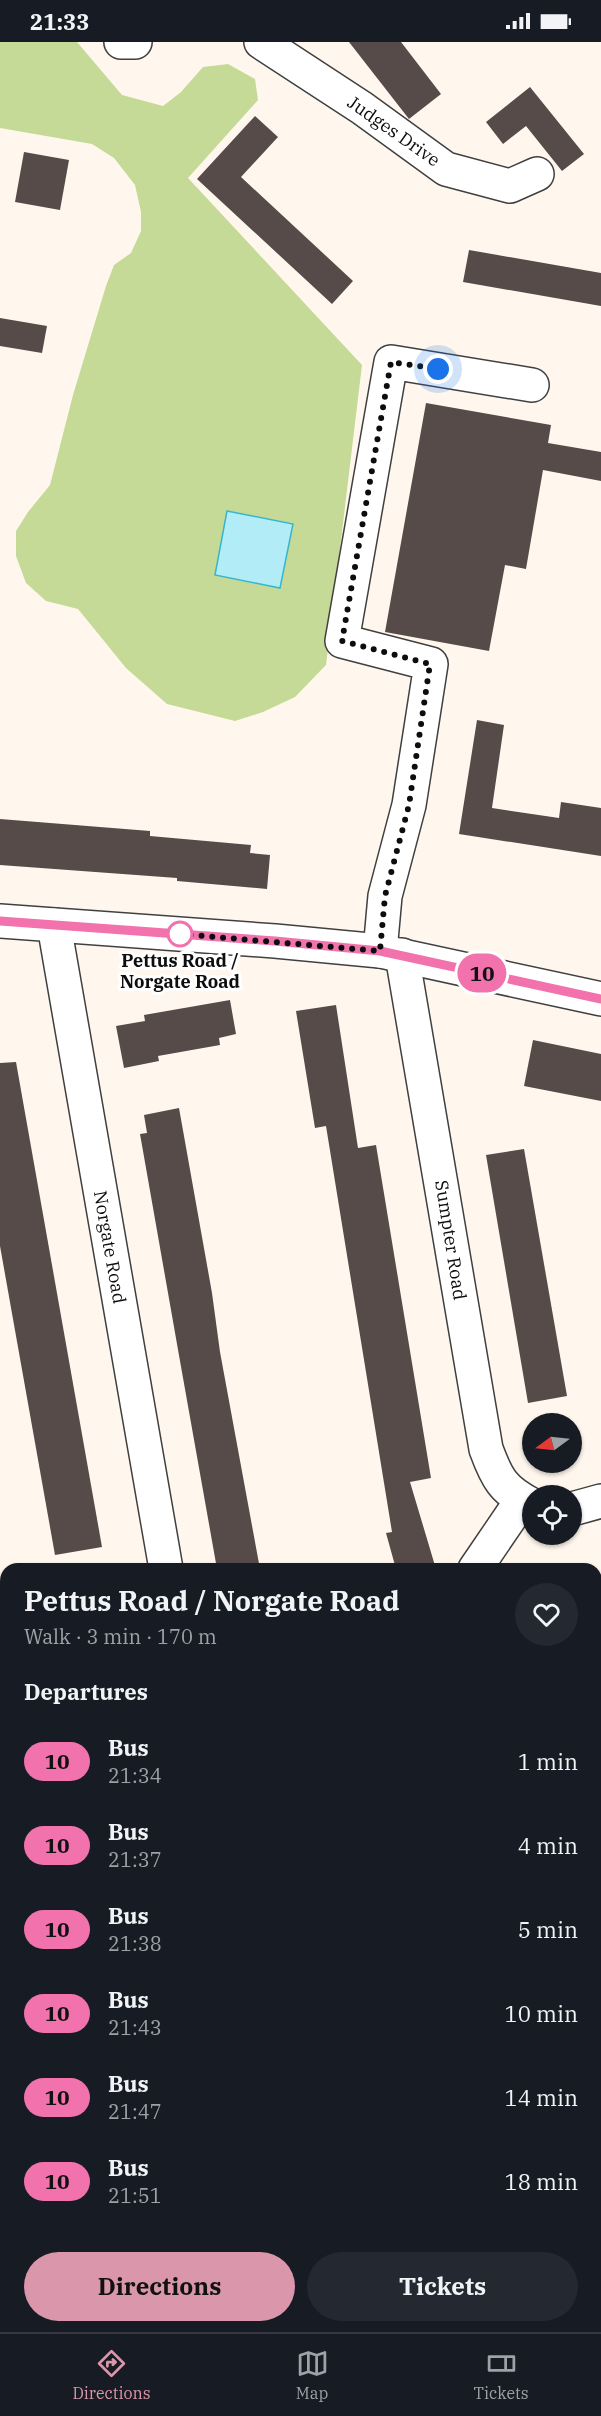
<!DOCTYPE html>
<html lang="en">
<head>
<meta charset="utf-8">
<style>
  :root { --surface:#171b24; --page:#242831; --text:#f1f3f6; --muted:#9ea1a6; --line:#363941; --accent:#da96ab }
  body { margin:0; font-family:"IBM Plex Serif",serif; background:var(--page); color:var(--text); height:100vh; display:flex; flex-direction:column; font-size:22px; white-space:nowrap }
  * { box-sizing:border-box; margin:0 }
  p { font-size:20px; color:var(--muted) }
  .icon { flex:none; width:33px; height:33px; fill:none; stroke:currentColor; stroke-width:2; stroke-linecap:round; stroke-linejoin:round }
  .map { position:relative; flex:1; overflow:hidden }
  .details { position:absolute; left:0px; top:1521px; width:602px; height:770px; display:flex; flex-direction:column; background:var(--surface); border-radius:18px 18px 0 0; box-shadow:0 2px 4px #0004 }
  .details>* { flex:none }
  .badge { padding:0 12px; border-radius:20px; font-size:21px; line-height:39px }
  .needle { width:39px; rotate:255deg }
  .buttons { position:absolute; left:522px; top:1371px; display:grid; gap:12px }
  .buttons a { display:grid; place-items:center; width:60px; height:60px; border-radius:50%; background:var(--surface); box-shadow:0 2px 4px #0004; font-size:30px }
  .you { position:absolute; width:30px; height:30px; margin:-15px; border:4px solid #fff; border-radius:50%; background:#1a73e8; box-shadow:0 0 0 9px #1a73e833 }
  .map>.badge { position:absolute; translate:-50% -50%; box-shadow:0 0 0 3px #fff }
  h2 { padding:0 24px; font-size:22px; line-height:54px }
  .round { display:grid; place-items:center; flex:none; width:63px; height:63px; border-radius:32px; background:var(--page) }
  .headline { display:flex; align-items:center; justify-content:space-between; height:102px; padding:0 24px }
  h1 { font-size:28px; font-weight:800; line-height:45px }
  .button { display:flex; gap:12px; margin-top:auto; padding:12px 24px }
  .button a { flex:1; height:69px; border-radius:36px; background:var(--accent); color:#111; font-size:24px; font-weight:800; line-height:69px; text-align:center }
  .button a+a { background:var(--page); color:var(--text) }
  ul { padding:0; list-style:none }
  li { display:flex; align-items:center; gap:18px; height:84px; padding:0 24px }
  li div { flex:1 }
  li b { display:block; font-size:22px }
  li em { font-style:normal }
  li .badge { min-width:66px; font-weight:700; text-align:center }
  .status { display:flex; justify-content:space-between; align-items:center; height:42px; padding:0 30px; background:var(--surface); direction:ltr }
  .status svg { height:16px; fill:currentColor }
  .tab-bar { display:flex; justify-content:space-around; align-items:center; height:84px; border-top:2px solid var(--line); background:var(--surface); font-size:16px; color:var(--muted) }
  .tab-bar a { display:grid; justify-items:center; gap:3px }
  .tab-bar .active { color:var(--accent) }
  .map>svg:first-child { display:block }
  .forest { fill:#c5da96 }
  .water { fill:#b2edf7; stroke:#38b6ce; stroke-width:1.5 }
  .building { fill:#564b49 }
  .lines { fill:none; stroke-linecap:round; stroke-linejoin:round }
  .minor-casing { stroke:#404040; stroke-width:36 }
  .minor { stroke:#fff; stroke-width:33 }
  .line-casing { stroke:#fff; stroke-width:14 }
  .line { stroke:#f172ac; stroke-width:9 }
  .walk { stroke:#0d0d0d; stroke-width:6; stroke-dasharray:0 10.8 }
  .stop-dot { fill:#fff; stroke:#f172ac; stroke-width:3 }
  .labels { text-anchor:middle; dominant-baseline:central; stroke-width:6; stroke-linejoin:round; paint-order:stroke }
  .street-label { font-size:18px; fill:#0d0d0d; stroke:#fff }
  .stop-label { font-size:18px; font-weight:bold; fill:#0d0d0d; stroke:#fff }
</style>
</head>
<body>
<div class="status"><b>21:33</b><svg viewBox="0 0 49 12"><path d="M0 12V9h3v3zM5 12V6h3v6zM10 12V3h3v9zM15 12V0h3v12zM26 1h20v11H26zM47 4h2v5h-2z"/></svg></div>
<div class="map">
<svg width="601" height="2290" viewBox="0 0 601 2290">
  <rect width="100%" height="100%" fill="#fff7ed"/>
  <polygon class="forest" points="0,0 77,0 122,53 163,64 181,50 203,25 228,22 255,37 258,58 188,136 362,323 326,623 295,655 263,670 235,679 167,662 126,626 78,567 46,559 26,541 16,514 16,489 28,470 50,443 73,353 106,244 114,223 131,211 141,189 141,170 135,143 114,116 92,102 0,86"/>
  <polygon class="water" points="227,469 293,482 280,546 215,533"/>
  <g class="building">
    <polygon points="349,0 401,0 441,52 409,77"/>
    <polygon points="530,45 584,112 562,129 526,84 503,102 486,80"/>
    <polygon points="255,74 278,95 241,135 353,239 332,262 197,137"/>
    <polygon points="24,110 69,118 60,168 15,160"/>
    <polygon points="469,208 601,231 601,264 463,240"/>
    <polygon points="0,276 47,284 42,311 0,304"/>
    <polygon points="426,361 551,383 548,401 601,410 601,439 543,428 526,527 505,523 489,609 385,590"/>
    <polygon points="477,678 504,683 492,766 559,776 561,760 601,766 601,814 459,792"/>
    <polygon points="0,777 150,789 150,794 251,803 250,811 270,813 267,847 177,839 177,836 0,823"/>
    <polygon points="230,958 236,992 219,996 220,1003 158,1014 159,1019 124,1026 116,984 145,979 144,973"/>
    <polygon points="336,963 358,1106 376,1103 431,1436 410,1440 436,1527 396,1527 386,1491 392,1490 326,1084 315,1086 296,969"/>
    <polygon points="533,998 601,1012 601,1059 524,1044"/>
    <polygon points="16,1020 102,1505 55,1513 0,1204 0,1021"/>
    <polygon points="179,1066 212,1251 220,1310 260,1527 217,1527 180,1319 140,1092 147,1091 144,1073"/>
    <polygon points="524,1107 567,1354 528,1361 486,1113"/>
  </g>
  <g class="lines">
    <defs>
      <g id="minor">
        <polyline points="121,0 135,0"/>
        <polyline points="261,0 362,66 446,127 510,144 537,132"/>
        <polyline points="0,879 275,899 380,909 601,957"/>
        <polyline points="54,883 166,1527"/>
        <polyline points="380,909 385,854 409,763 431,622 342,599 391,320 532,343"/>
        <path d="M402 913 486 1407C497 1437 503 1448 532 1463"/>
        <polyline points="572,1467 601,1459"/>
        <polyline points="475,1527 522,1458"/>
        <polyline points="596,1813 601,1812"/>
        <polyline points="0,1951 6,1950"/>
        <polyline points="0,2096 6,2108"/>
        <polyline points="596,2224 601,2217"/>
        <polyline points="116,2284 121,2290"/>
        <polyline points="571,2284 572,2290"/>
      </g>
    </defs>
    <use href="#minor" class="minor-casing"/>
    <use href="#minor" class="minor"/>
  </g>
  <g class="lines">
    <defs>
      <polyline id="line" points="0,879 275,899 380,909 601,957"/>
    </defs>
    <use href="#line" class="line-casing"/>
    <use href="#line" class="line"/>
    <polyline class="walk" points="180,892 380,909 385,854 409,763 430,622 342,599 391,320 438,327"/>
  </g>
  <circle class="stop-dot" cx="180" cy="892" r="12"/>
  <g class="labels">
    <g class="street-label">
      <text transform="translate(394 89) rotate(35)">Judges Drive</text>
      <text transform="translate(451 1198) rotate(81)">Sumpter Road</text>
      <text transform="translate(110 1205) rotate(80)">Norgate Road</text>
    </g>
    <g class="stop-label">
      <text x="180" y="918">Pettus Road /<tspan x="180" dy="21">Norgate Road</tspan></text>
    </g>
  </g>
</svg>
<div class="buttons">
<a><svg class="needle" viewBox="-14 -14 28 28"><path d="M0-13l5 13h-10z" fill="#e53935"/><path d="M0 13l5-13h-10z" fill="#9ea1a6"/></svg></a>
<a><svg class="icon" aria-label="locate" viewBox="0 0 24 24"><circle cx="12" cy="12" r="6"/><path d="M12 2v4M12 18v4M2 12h4M18 12h4"/></svg></a>
</div>
<div class="you" style="left:438px;top:327px"></div>
<b class="badge" style="left:482px;top:931px;background:#f172ac;color:#111">10</b>
<section class="details">
<div class="headline"><div><h1>Pettus Road / Norgate Road</h1><p>Walk · 3 min · 170 m</p></div><a class="round"><svg class="icon" aria-label="heart" viewBox="0 0 24 24"><path d="M12 20l-8-8c-3-5 5-10 8-4 3-6 11-1 8 4z"/></svg></a></div>
<h2>Departures</h2>
<ul>
<li><span class="badge" style="background:#f172ac;color:#111">10</span><div><b>Bus</b><p>21:34</p></div><em>1 min</em></li>
<li><span class="badge" style="background:#f172ac;color:#111">10</span><div><b>Bus</b><p>21:37</p></div><em>4 min</em></li>
<li><span class="badge" style="background:#f172ac;color:#111">10</span><div><b>Bus</b><p>21:38</p></div><em>5 min</em></li>
<li><span class="badge" style="background:#f172ac;color:#111">10</span><div><b>Bus</b><p>21:43</p></div><em>10 min</em></li>
<li><span class="badge" style="background:#f172ac;color:#111">10</span><div><b>Bus</b><p>21:47</p></div><em>14 min</em></li>
<li><span class="badge" style="background:#f172ac;color:#111">10</span><div><b>Bus</b><p>21:51</p></div><em>18 min</em></li>
</ul>
<div class="button"><a>Directions</a><a>Tickets</a></div>
</section>
</div>
<nav class="tab-bar">
<a class="active"><svg class="icon" aria-label="directions" viewBox="0 0 24 24"><path d="M12 3l9 9-9 9-9-9zM9 14v-3h6M13 9l2 2-2 2"/></svg>Directions</a>
<a><svg class="icon" aria-label="map" viewBox="0 0 24 24"><path d="M3 6l6-2 6 2 6-2v14l-6 2-6-2-6 2zM9 4v14M15 6v14"/></svg>Map</a>
<a><svg class="icon" aria-label="tickets" viewBox="0 0 24 24"><path d="M3 7h18v10H3zM15 7v10"/></svg>Tickets</a>
</nav>
</body>
</html>
